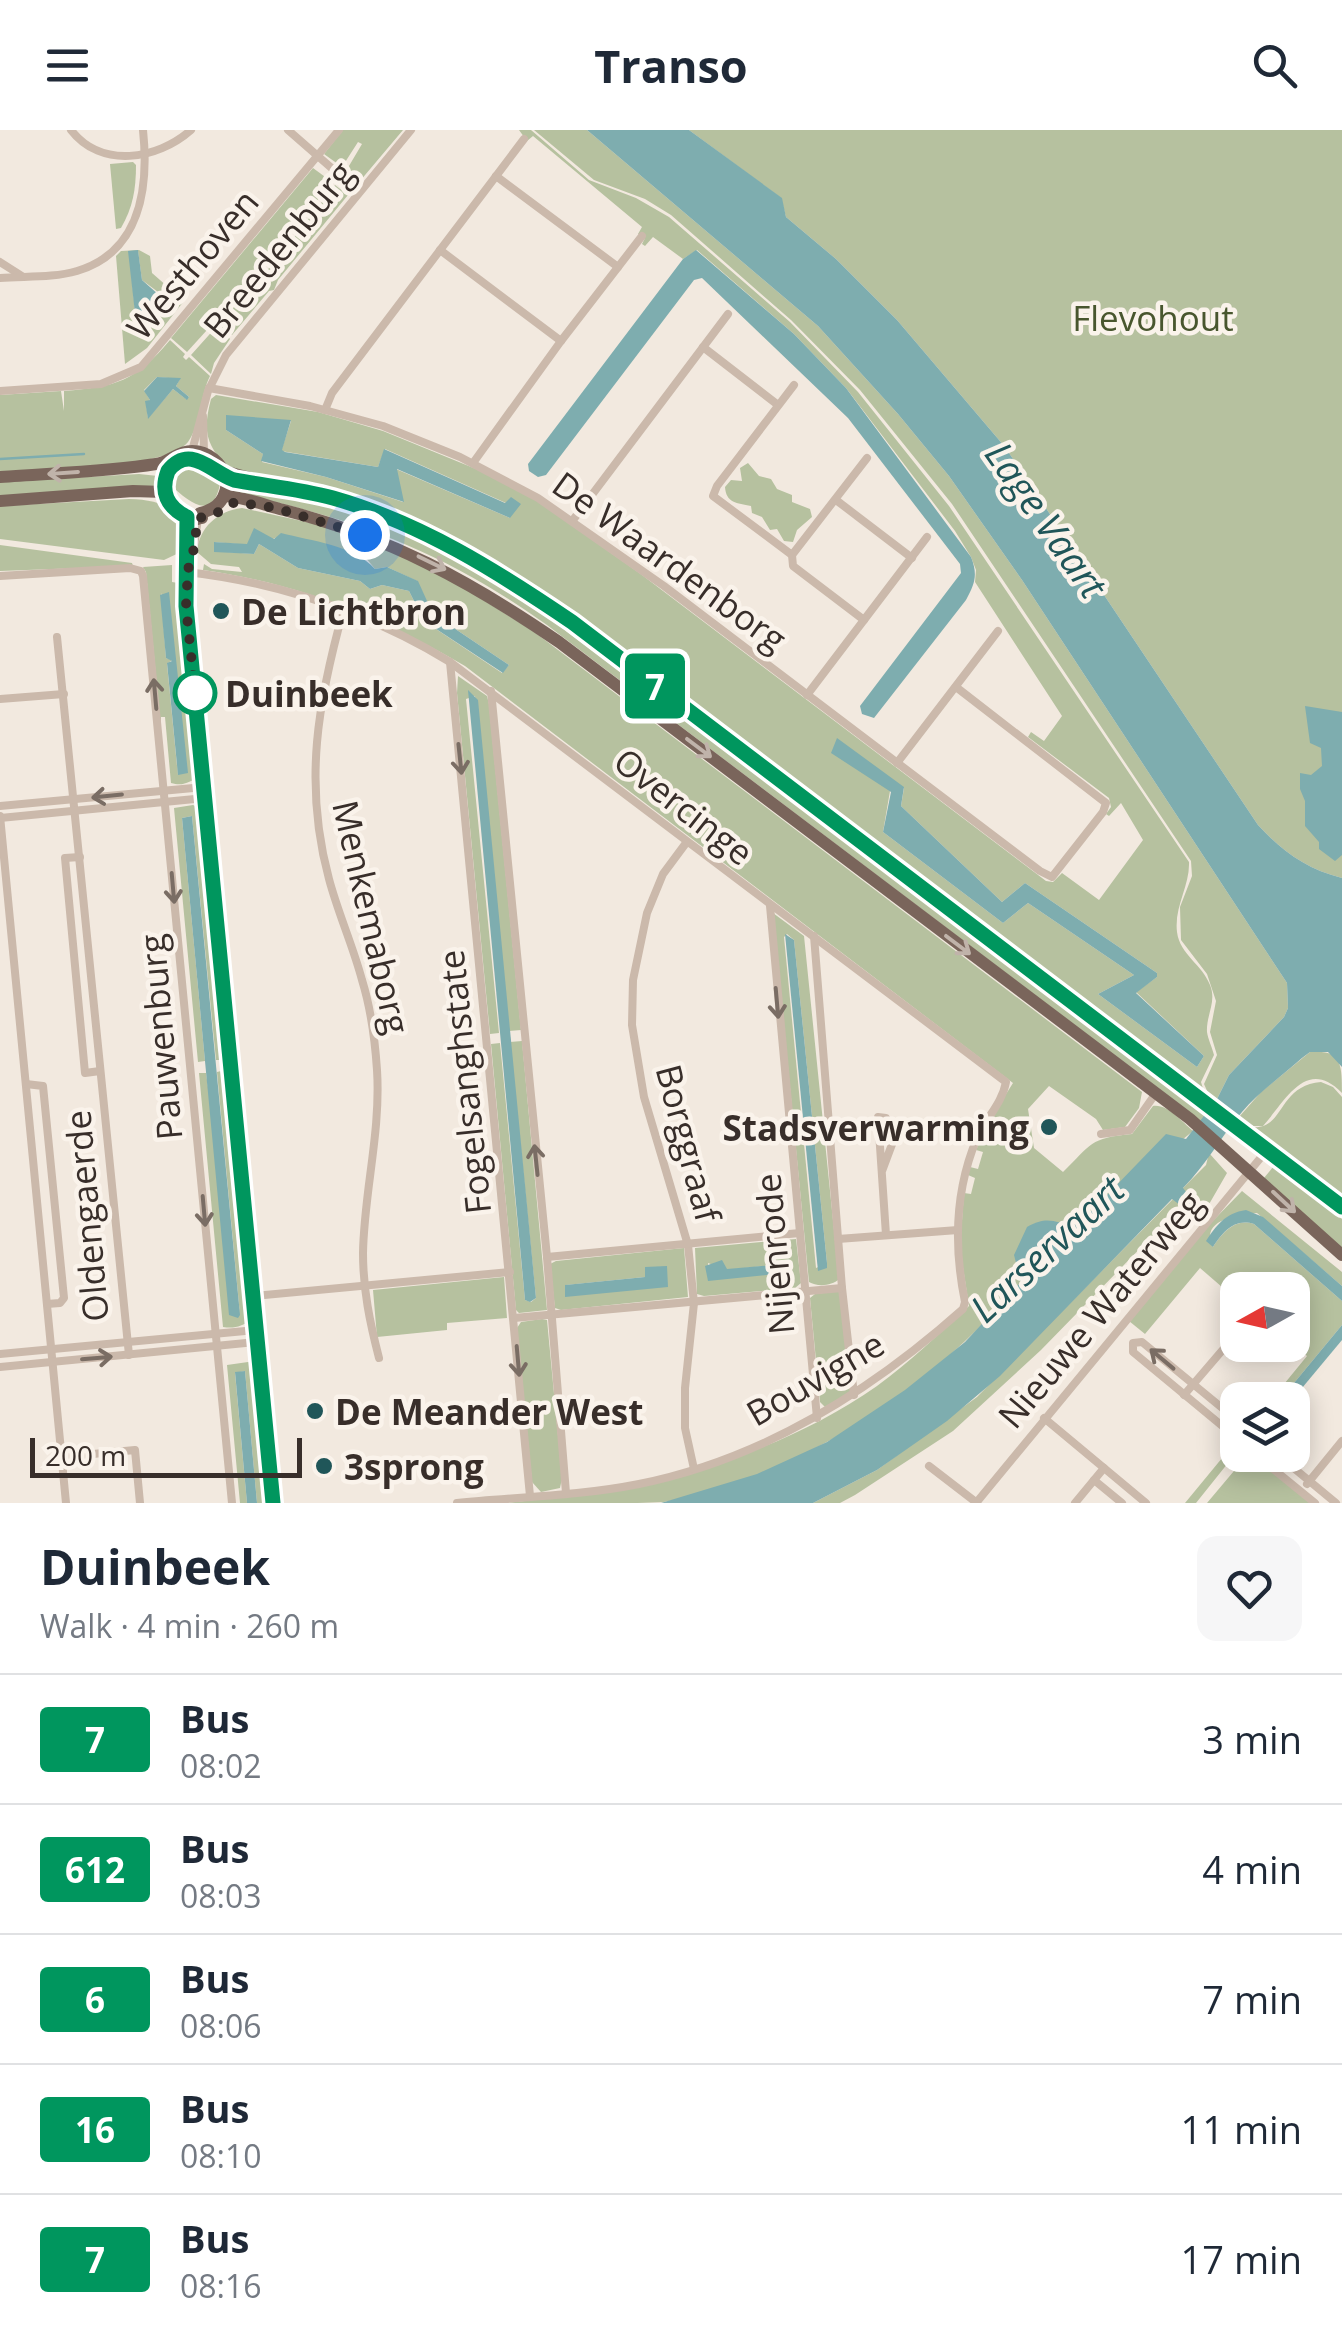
<!DOCTYPE html>
<html lang="en">
<head>
<meta charset="utf-8">
<style>
  :root { --surface:#fff; --page:#f6f6f7; --text:#1f2937; --muted:#747a83; --line:#e0e1e3 }
  body { margin:0; font-family:"Open Sans",sans-serif; background:var(--page); color:var(--text); height:100vh; display:flex; flex-direction:column; font-size:38px; white-space:nowrap }
  * { box-sizing:border-box; margin:0 }
  p { font-size:32px; color:var(--muted) }
  .icon { flex:none; width:55px; height:55px; fill:none; stroke:currentColor; stroke-width:2; stroke-linecap:round; stroke-linejoin:round }
  .map { position:relative; height:1373px; overflow:hidden }
  .side { display:flex; flex-direction:column; background:var(--surface); flex:1 }
  .side>* { flex:none }
  .badge { padding:0 20px; border-radius:8px; font-size:35px; line-height:65px }
  .needle { width:65px; rotate:262deg }
  .tools { position:absolute; left:1220px; top:1142px; display:grid; gap:20px }
  .tools a { display:grid; place-items:center; width:90px; height:90px; border-radius:20px; background:var(--surface); box-shadow:0 5px 25px #0003; font-size:50px }
  .scale { position:absolute; left:30px; bottom:25px; width:272px; box-sizing:border-box; padding-left:10px; border:5px solid #382e2a; border-top:0; font-size:28px; line-height:35px; white-space:nowrap; color:#382e2a; -webkit-text-stroke:8px #faf3eb; paint-order:stroke }
  .you { position:absolute; width:50px; height:50px; margin:-25px; border:8px solid #fff; border-radius:50%; background:#1a73e8; box-shadow:0 0 0 15px #1a73e833 }
  .map>.badge { position:absolute; translate:-50% -50%; box-shadow:0 0 0 5px #fff }
  .round { display:grid; place-items:center; flex:none; width:105px; height:105px; border-radius:20px; background:var(--page) }
  .overview { display:flex; align-items:center; justify-content:space-between; height:170px; padding:0 40px }
  h1 { font-size:48px; font-weight:700; line-height:75px }
  ul { padding:0; list-style:none }
  li { display:flex; align-items:center; gap:30px; height:130px; padding:0 40px; border-top:2px solid var(--line) }
  li div { flex:1 }
  li b { display:block; font-size:38px }
  li em { font-style:normal }
  li .badge { min-width:110px; font-weight:700; text-align:center }
  header { display:flex; justify-content:space-between; align-items:center; height:130px; padding:0 40px; background:var(--surface); font-size:45px; font-weight:700 }
  .map>svg:first-child { display:block }
  .green { fill:#b6c19f; fill-rule:evenodd }
  .water { fill:#7eadaf }
  .lines { fill:none; stroke-linecap:round; stroke-linejoin:round }
  .stream { stroke:#7eadaf; stroke-width:2.5 }
  .street { stroke:#cbb9ab; stroke-width:8 }
  .primary { stroke:#7a655b; stroke-width:12 }
  .oneway { stroke:#c0b3aa }
  .oneway2 { stroke:#7a6d64 }
  .line-casing { stroke:#fff; stroke-width:22 }
  .line { stroke:#00965e; stroke-width:15 }
  .walk { stroke:#382e2a; stroke-width:10; stroke-dasharray:0 18 }
  .poi-dot { fill:#205659; stroke:#faf3eb; stroke-width:4 }
  .stop-dot { fill:#fff; stroke:#00965e; stroke-width:5 }
  .labels { text-anchor:middle; dominant-baseline:central; stroke-width:9; stroke-linejoin:round; paint-order:stroke }
  .street-label { font-size:35px; fill:#382e2a; stroke:#faf3eb }
  .park-label { font-size:35px; fill:#48562e; stroke:#faf3eb }
  .poi-label { font-size:35px; font-weight:bold; fill:#382e2a; stroke:#faf3eb; text-anchor:start }
  .stop-label { font-size:35px; font-weight:bold; fill:#382e2a; stroke:#faf3eb; text-anchor:start }
  .water-label { font-size:38px; font-style:italic; fill:#205659; stroke:#faf3eb }
</style>
</head>
<body>
<header><svg class="icon" aria-label="menu" viewBox="0 0 24 24"><path d="M4 6h16M4 12h16M4 18h16"/></svg>Transo<svg class="icon" aria-label="search" viewBox="0 0 24 24"><circle cx="10" cy="10" r="6"/><path d="M15 15l6 6"/></svg></header>
<div class="map">
<svg width="1342" height="1373" viewBox="0 0 1342 1373">
  <rect width="100%" height="100%" fill="#f2e9df"/>
  <g class="green">
    <polygon points="343,0 403,0 360,51 346,41 362,14 358,12 342,37 324,24"/>
    <path d="M519 0H531L589 50 636 68 669 87 790 192 858 262 949 376 1189 732C1190 756 1174 776 1177 802 1180 825 1202 834 1210 855 1217 872 1206 885 1207 902 1208 909 1212 917 1214 925L1201 952 1205 965 581 492 498 436 451 410 228 338C205 314 203 300 211 269L216 265 318 282 383 301 476 339 539 372 642 445 1046 751 1053 752 1062 743 1099 770 1143 710 1121 673 1109 686 1106 684 1111 677 1109 668 1028 607 1031 602 1044 611 1062 586 975 452 976 440 971 427 955 401 846 258 794 204 697 120 683 129 653 107 645 116 642 114 645 108 638 104 642 97 533 6 527 11ZM291 291 281 321 378 337 385 319 506 373 510 388 396 339 403 372 326 347 262 332 263 324 226 300ZM904 658 901 676 1002 772 1025 753 1157 843V847L1136 862 1204 926 1197 937 1098 864 1134 845 1028 773 1003 793 883 702 890 661Z"/>
    <polygon points="534,0 587,0 818,196 898,284 949,346 1022,450 1287,853 1288,878 1284,887 1229,945 1217,969 1208,963 1204,954 1217,925 1210,902 1216,871 1207,844 1181,810 1180,777 1192,746 1191,731 952,374 860,260 791,190 671,85 645,69 594,50"/>
    <path d="M689 0H1342V748C1306 739 1282 721 1258 695L1005 317 897 190 836 129 786 87 781 68Z"/>
    <path d="M133 32 136 35C136 59 133 77 121 98L116 99 110 34Z"/>
    <polygon points="313,38 332,52 258,144 187,222 171,208"/>
    <polygon points="335,55 348,65 278,150 274,160 269,161 232,205 227,205 230,209 214,233 211,244 191,225 278,128"/>
    <path d="M139 120 150 126 152 143 184 171 147 218 125 234 116 126 121 121ZM129 121H138L142 150 166 168 140 203 137 200Z"/>
    <path d="M170 210 185 224 183 227 186 230 189 227 210 246C200 266 201 294 188 312 166 340 38 339 0 342V265L61 261 64 281V261C116 257 136 251 170 210ZM157 247 180 249 176 256 189 267 186 269 173 259 148 288 146 273 150 270 144 260Z"/>
    <path d="M748 333 759 346 771 349 777 359 792 365V372L810 379 812 387 797 400 793 412 784 411 777 399 770 400 762 387 752 383 751 376C737 373 726 373 725 357L731 350 742 351 740 338Z"/>
    <path d="M192 335 203 338 220 354C212 394 187 369 171 356L176 343Z"/>
    <polygon points="139,344 158,346 158,356 0,366 0,352"/>
    <path d="M235 353C345 375 418 403 513 461L1207 983 1201 991 547 495C446 423 354 387 233 363Z"/>
    <path d="M129 369C167 370 185 381 183 421L164 430 0 409V376Z"/>
    <path d="M242 378 329 397 427 435 533 501 1142 962 1139 978 1125 997 1103 1000 1096 989 1049 956 1028 979 1034 1018 1063 1042C1092 1014 1089 1008 1132 1004L1153 976C1168 974 1182 992 1193 1001L1080 1093 1073 1095 1062 1091 1016 1135 1021 1152C932 1258 802 1346 664 1372 647 1373 628 1373 611 1373 575 1373 539 1373 504 1373 635 1361 767 1333 877 1256 910 1232 939 1204 969 1176L960 1118 964 1063 971 1064 975 1048 968 1045 970 1037 978 1039 983 1022 976 1020 991 988 1013 953 465 536C380 487 301 454 203 440L204 434 212 439 242 442 239 437 211 434 197 422C199 398 217 381 242 378ZM281 404 366 428 375 439 387 437 417 451 433 484 509 535 502 543 424 491 409 461 382 455 370 459 360 451 298 438 259 414 254 424 214 421 215 412C236 414 264 418 281 404Z"/>
    <polygon points="0,415 132,433 133,436 0,441"/>
    <path d="M172 435V452L178 453 183 476 199 647C190 651 184 657 171 653L165 587H161V598L146 442 143 437ZM161 463 170 492 178 646 167 534 172 530 166 528Z"/>
    <polygon points="458,546 487,566 489,574 521,900 509,901 475,566 466,569 499,903 490,904 457,563"/>
    <polygon points="193,675 202,679 224,930 216,930 192,686 182,688 205,931 198,932 174,678"/>
    <path d="M773 783 804 806 839 1149C832 1156 817 1157 809 1152ZM787 804 794 810 827 1133 816 1138 784 807Z"/>
    <polygon points="522,911 547,1180 519,1183 516,1180 491,914 500,913 525,1170 531,1172 536,1168 510,912"/>
    <path d="M1310 922C1342 919 1342 935 1342 963 1306 926 1285 972 1263 996H1253L1239 987 1261 962Z"/>
    <path d="M225 940 251 1190C242 1196 235 1199 223 1197L199 943H206L240 1185 217 942Z"/>
    <path d="M1321 952 1333 957 1342 967V1071L1244 996C1287 1006 1274 956 1321 952Z"/>
    <polygon points="1209,1023 1227,1043 1208,1076 1193,1093 1170,1094 1159,1099 1041,1220 953,1301 855,1365 840,1373 813,1373 877,1340 977,1267 1173,1069 1192,1080 1195,1073 1182,1059 1206,1035"/>
    <polygon points="1273,1037 1342,1089 1342,1119 1264,1048"/>
    <path d="M1242 1061 1342 1142V1156L1257 1083C1239 1085 1199 1089 1213 1117 1223 1102 1235 1088 1254 1094L1342 1171V1195L1280 1270H1271L1307 1226 1293 1213 1292 1160H1238L1237 1170 1200 1138 1145 1204 1129 1191 1200 1104Z"/>
    <path d="M796 1109 801 1153 795 1158 704 1166 697 1164 695 1118ZM708 1133 726 1140 783 1134 785 1142 708 1150Z"/>
    <path d="M684 1118 688 1167 561 1180 555 1178 550 1134 556 1131ZM645 1147 668 1156 565 1166 566 1155Z"/>
    <polygon points="504,1147 507,1188 447,1193 447,1200 377,1207 373,1160"/>
    <polygon points="840,1161 851,1262 825,1277 820,1272 810,1168 815,1164"/>
    <polygon points="542,1189 547,1190 562,1348 560,1358 541,1362 532,1352 517,1198 521,1192"/>
    <polygon points="255,1231 267,1359 263,1360 264,1373 257,1373 245,1241 235,1243 247,1373 240,1373 227,1235"/>
    <polygon points="1237,1315 1238,1325 1252,1325 1310,1373 1207,1373 1239,1335 1232,1328 1196,1373 1185,1373 1232,1316"/>
  </g>
  <g class="water">
    <path d="M587 0H689L782 68 786 87 836 129 897 190 1005 317 1258 695C1282 721 1306 739 1342 748V937L1328 922H1310L1302 928C1282 946 1259 962 1242 982 1220 1008 1206 1035 1183 1058L1195 1073 1192 1080 1188 1081 1172 1069 1000 1246 947 1291 877 1340 813 1373H661L757 1344 827 1312 905 1260 965 1212 1021 1152 1014 1125 1027 1097C1052 1082 1059 1098 1080 1093L1166 1004 1186 1009 1217 969 1229 945 1284 887 1288 878 1287 853 1022 450 949 346 898 284 818 196Z"/>
    <polygon points="138,120 142,150 167,172 159,186 140,203 137,201 128,121"/>
    <path d="M696 120 794 204 846 258 971 427C978 445 975 453 966 470L874 588 862 584 860 576 961 443 960 434 848 288 702 148 694 150 546 345 538 347 529 341 528 334 683 129Z"/>
    <polygon points="157,247 181,248 176,256 189,267 187,270 173,259 148,289 145,271 150,270 144,261"/>
    <polygon points="226,285 291,290 282,320 285,322 378,337 384,319 505,373 511,367 521,374 510,388 397,339 404,372 326,347 261,331 263,324 226,300"/>
    <path d="M254 398 274 409 281 403C311 411 354 415 375 439L387 437 418 451 433 484 509 535 503 543 424 491 409 461 382 455 370 459 360 451 298 438 259 414 254 424 214 422V412L247 414Z"/>
    <polygon points="169,462 188,643 178,645 167,533 172,531 166,528 160,465"/>
    <polygon points="468,560 478,570 536,1168 530,1172 525,1170"/>
    <polygon points="1305,576 1342,582 1342,725 1335,731 1319,719 1319,712 1305,696 1305,671 1300,659 1300,643 1311,645 1322,636 1321,618 1310,613"/>
    <polygon points="837,608 904,657 901,676 1002,772 1025,753 1157,843 1157,847 1136,863 1204,926 1197,937 1098,864 1134,845 1028,773 1003,793 883,702 891,662 831,623"/>
    <polygon points="192,686 240,1185 238,1188 229,1185 182,688"/>
    <polygon points="785,804 794,810 827,1133 827,1138 818,1141"/>
    <path d="M1246 1080 1263 1087 1342 1156V1171L1254 1094C1234 1088 1223 1102 1213 1117L1206 1111C1216 1096 1225 1083 1246 1080Z"/>
    <polygon points="722,1130 727,1139 784,1134 786,1143 708,1151 705,1136"/>
    <polygon points="667,1136 668,1157 565,1167 565,1155 645,1147 645,1137"/>
    <polygon points="1342,1195 1342,1210 1292,1270 1280,1270"/>
    <polygon points="245,1241 257,1373 247,1373 235,1242"/>
  </g>
  <g class="lines">
    <polyline class="stream" points="0,329 84,324"/>
    <g class="street">
      <path d="M71 0C101 39 157 30 191 0"/>
      <polyline points="288,0 359,62"/>
      <polyline points="496,46 618,137"/>
      <polyline points="440,120 561,211"/>
      <polyline points="0,132 22,146"/>
      <path d="M0 148C25 146 53 148 77 141 141 122 149 57 143 0"/>
      <polyline points="703,217 778,275"/>
      <polyline points="794,255 717,356 713,366 792,425 793,436 864,490"/>
      <polyline points="209,258 310,276 383,296 460,327 538,368 664,456 1040,741 1052,747 1103,682 1106,673 956,557"/>
      <polyline points="0,261 101,254 141,237 339,0"/>
      <polyline points="325,280 332,263 524,9"/>
      <polyline points="203,286 204,322"/>
      <polyline points="192,321 208,261 226,225 411,0"/>
      <polyline points="473,333 561,211 642,106"/>
      <polyline points="836,370 912,428"/>
      <polyline points="187,387 186,476 273,1373"/>
      <polyline points="573,390 728,184"/>
      <polyline points="792,425 867,328"/>
      <polyline points="187,439 192,430 198,389"/>
      <path d="M187 442C282 453 369 483 450 532L1006 952C1002 974 985 989 977 1008 955 1060 954 1118 965 1172L963 1179C870 1262 763 1329 639 1354 579 1366 517 1367 457 1373"/>
      <polyline points="0,446 130,438 141,441 143,446 232,1373"/>
      <path d="M344 478C318 571 303 653 329 749 338 783 353 816 362 850 371 879 375 910 377 940 381 1002 364 1062 363 1123 363 1160 370 1193 379 1228"/>
      <polyline points="57,507 129,1225"/>
      <polyline points="450,532 530,1366"/>
      <polyline points="491,561 547,1127 566,1363"/>
      <polyline points="807,565 927,407"/>
      <polyline points="0,569 64,564"/>
      <polyline points="897,633 998,501"/>
      <polyline points="0,676 204,657"/>
      <polyline points="0,686 66,1373"/>
      <polyline points="0,688 205,668"/>
      <polyline points="686,713 663,744 647,783 633,850 632,895 644,967 688,1115 694,1173 685,1258 685,1298 694,1339"/>
      <polyline points="80,727 65,728 85,943 100,941"/>
      <polyline points="770,776 817,1288"/>
      <polyline points="814,806 842,1158 854,1265"/>
      <polyline points="26,954 43,956 64,1168 60,1173 47,1174"/>
      <polyline points="1101,1004 1130,1000 1156,963"/>
      <polyline points="882,1041 894,1009 886,988 878,987 886,1105"/>
      <polyline points="838,1109 958,1100"/>
      <polyline points="547,1127 800,1103"/>
      <polyline points="253,1166 510,1142"/>
      <polyline points="514,1188 842,1158"/>
      <polyline points="0,1224 256,1200"/>
      <polyline points="0,1237 257,1212"/>
      <polyline points="1184,1265 1238,1202"/>
      <polyline points="1044,1288 1104,1338 1075,1373"/>
      <polyline points="1238,1291 1142,1212 1133,1213 1133,1222 1238,1309"/>
      <polyline points="1256,1325 1315,1373"/>
      <polyline points="1278,1325 1336,1373"/>
      <polyline points="61,1327 135,1320 140,1373"/>
      <polyline points="929,1336 977,1373"/>
      <polyline points="1104,1338 1146,1373"/>
      <polyline points="1094,1350 1122,1373"/>
      <polyline points="1307,1354 1342,1311"/>
      <polyline points="976,1373 1267,1020"/>
    </g>
    <g class="primary">
      <path d="M182 330C147 348 169 388 202 388"/>
      <path d="M224 341C283 358 344 367 401 392 462 419 517 455 572 493L1342 1077"/>
      <path d="M0 347C52 343 105 342 156 334 169 332 178 321 192 321 209 321 221 333 227 348 227 367 219 379 200 383L198 389"/>
      <path d="M224 366C245 367 264 375 284 380 389 407 470 451 559 512L1190 989 1342 1125"/>
      <polyline points="0,371 133,361 164,362"/>
    </g>
  </g>
  <defs><path id="oneway-shaft" d="M-6 0H5M1.5-3L5.5 0L1.5 3" fill="none" stroke-width="1.6" stroke-linecap="round" stroke-linejoin="round" transform="scale(2.5)"/></defs>
  <g class="oneway">
    <use href="#oneway-shaft" transform="translate(63 343) rotate(176)"/>
    <use href="#oneway-shaft" transform="translate(432 433) rotate(26)"/>
    <use href="#oneway-shaft" transform="translate(699 618) rotate(37)"/>
    <use href="#oneway-shaft" transform="translate(958 815) rotate(37)"/>
    <use href="#oneway-shaft" transform="translate(1284 1072) rotate(43)"/>
  </g>
  <g class="oneway2">
    <use href="#oneway-shaft" transform="translate(155 564) rotate(-95)"/>
    <use href="#oneway-shaft" transform="translate(460 629) rotate(84)"/>
    <use href="#oneway-shaft" transform="translate(107 666) rotate(174)"/>
    <use href="#oneway-shaft" transform="translate(173 758) rotate(85)"/>
    <use href="#oneway-shaft" transform="translate(777 873) rotate(85)"/>
    <use href="#oneway-shaft" transform="translate(536 1030) rotate(-96)"/>
    <use href="#oneway-shaft" transform="translate(204 1081) rotate(85)"/>
    <use href="#oneway-shaft" transform="translate(97 1228) rotate(-5)"/>
    <use href="#oneway-shaft" transform="translate(1162 1229) rotate(-140)"/>
    <use href="#oneway-shaft" transform="translate(518 1231) rotate(85)"/>
  </g>
  <g class="lines">
    <defs>
      <path id="line" d="M273 1373 186 476 187 387C167 377 160 362 168 341 190 313 211 342 234 350 267 356 300 359 333 368 421 393 497 441 572 492L1342 1077"/>
    </defs>
    <use href="#line" class="line-casing"/>
    <use href="#line" class="line"/>
    <polyline class="walk" points="195,563 186,476 188,439 192,430 198,388 212,386 235,372 275,378 365,405"/>
  </g>
  <g class="poi-dot">
    <circle cx="221" cy="481" r="10"/>
    <circle cx="1049" cy="997" r="10"/>
    <circle cx="315" cy="1281" r="10"/>
    <circle cx="324" cy="1336" r="10"/>
  </g>
  <circle class="stop-dot" cx="195" cy="563" r="20"/>
  <g class="labels">
    <g class="street-label">
      <text transform="translate(278 119) rotate(-51)">Breedenburg</text>
      <text transform="translate(192 134) rotate(-50)">Westhoven</text>
      <text transform="translate(670 431) rotate(36)">De Waardenborg</text>
      <text transform="translate(684 676) rotate(38)">Overcinge</text>
      <text transform="translate(372 787) rotate(77)">Menkemaborg</text>
      <text transform="translate(160 907) rotate(-95)">Pauwenburg</text>
      <text transform="translate(464 952) rotate(-96)">Fogelsanghstate</text>
      <text transform="translate(689 1013) rotate(75)">Borggraaf</text>
      <text transform="translate(86 1086) rotate(-95)">Oldengaerde</text>
      <text transform="translate(774 1124) rotate(-95)">Nijenrode</text>
      <text transform="translate(1100 1179) rotate(-50)">Nieuwe Waterweg</text>
      <text transform="translate(815 1248) rotate(-30)">Bouvigne</text>
    </g>
    <g class="park-label">
      <text x="1153" y="187">Flevohout</text>
    </g>
    <g class="poi-label">
      <text x="241" y="481">De Lichtbron</text>
      <text x="1029" y="997" text-anchor="end">Stadsverwarming</text>
      <text x="335" y="1281">De Meander West</text>
      <text x="344" y="1336">3sprong</text>
    </g>
    <g class="stop-label">
      <text x="225" y="563">Duinbeek</text>
    </g>
    <g class="water-label">
      <text transform="translate(1047 389) rotate(55)">Lage Vaart</text>
      <text transform="translate(1046 1118) rotate(-43)">Larservaart</text>
    </g>
  </g>
</svg>
<div class="tools">
<a><svg class="needle" viewBox="-14 -14 28 28"><path d="M0-13l5 13h-10z" fill="#e53935"/><path d="M0 13l5-13h-10z" fill="#747a83"/></svg></a>
<a><svg class="icon" aria-label="layers" viewBox="0 0 24 24"><path d="M12 4l9 5-9 5-9-5zM3 14l9 5 9-5"/></svg></a>
</div>
<div class="scale">200 m</div>
<div class="you" style="left:365px;top:405px"></div>
<b class="badge" style="left:655px;top:556px;background:#00965e;color:#fff">7</b>
</div>
<section class="side">
<div class="overview"><div><h1>Duinbeek</h1><p>Walk · 4 min · 260 m</p></div><a class="round"><svg class="icon" aria-label="heart" viewBox="0 0 24 24"><path d="M12 20l-8-8c-3-5 5-10 8-4 3-6 11-1 8 4z"/></svg></a></div>
<ul>
<li><span class="badge" style="background:#00965e;color:#fff">7</span><div><b>Bus</b><p>08:02</p></div><em>3 min</em></li>
<li><span class="badge" style="background:#00965e;color:#fff">612</span><div><b>Bus</b><p>08:03</p></div><em>4 min</em></li>
<li><span class="badge" style="background:#00965e;color:#fff">6</span><div><b>Bus</b><p>08:06</p></div><em>7 min</em></li>
<li><span class="badge" style="background:#00965e;color:#fff">16</span><div><b>Bus</b><p>08:10</p></div><em>11 min</em></li>
<li><span class="badge" style="background:#00965e;color:#fff">7</span><div><b>Bus</b><p>08:16</p></div><em>17 min</em></li>
</ul>
</section>
</body>
</html>
